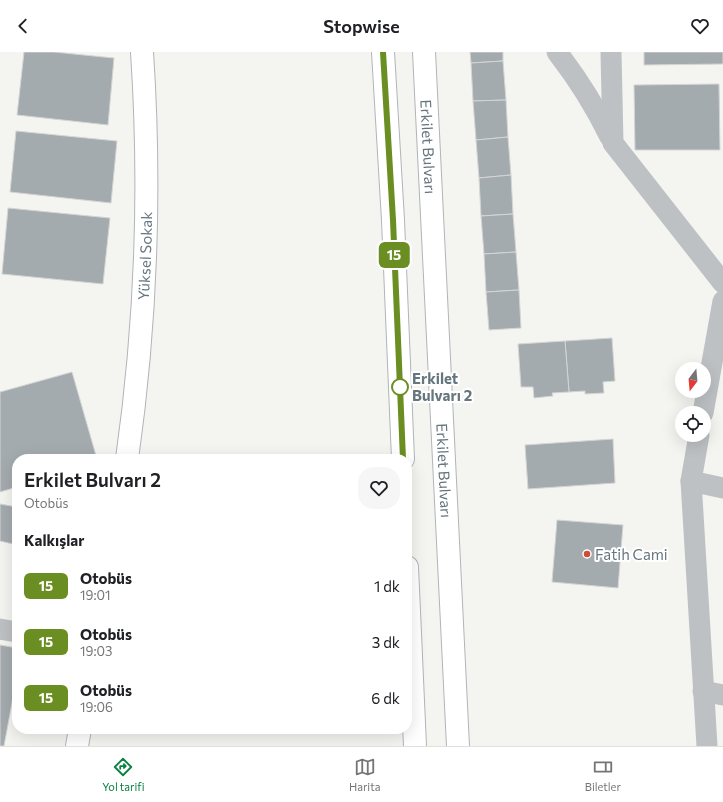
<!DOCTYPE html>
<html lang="tr">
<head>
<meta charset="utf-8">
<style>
  :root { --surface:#fff; --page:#f6f6f6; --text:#202124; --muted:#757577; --line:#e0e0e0; --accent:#0b8043 }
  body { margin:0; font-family:Commissioner,sans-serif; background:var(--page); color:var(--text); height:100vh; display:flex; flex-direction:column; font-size:15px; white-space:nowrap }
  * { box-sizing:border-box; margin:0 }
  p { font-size:13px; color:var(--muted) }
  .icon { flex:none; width:22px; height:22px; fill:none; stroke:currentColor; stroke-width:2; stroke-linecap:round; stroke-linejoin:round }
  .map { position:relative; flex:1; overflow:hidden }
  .panel { position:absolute; left:12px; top:402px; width:400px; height:280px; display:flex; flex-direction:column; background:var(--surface); border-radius:16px; box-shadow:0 4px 16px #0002 }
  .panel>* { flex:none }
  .badge { padding:0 8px; border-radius:6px; font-size:14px; line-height:26px }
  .needle { width:26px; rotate:196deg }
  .buttons { position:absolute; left:675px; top:310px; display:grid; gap:8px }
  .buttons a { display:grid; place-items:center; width:36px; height:36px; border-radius:50%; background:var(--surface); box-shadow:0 4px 16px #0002; font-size:20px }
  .map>.badge { position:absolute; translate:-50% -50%; box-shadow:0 0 0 2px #fff }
  h2 { padding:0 12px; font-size:15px; line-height:36px }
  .round { display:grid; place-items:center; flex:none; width:42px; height:42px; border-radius:16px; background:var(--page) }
  .overview { display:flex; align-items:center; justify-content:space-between; height:68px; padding:0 12px }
  h1 { font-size:19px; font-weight:600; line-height:30px }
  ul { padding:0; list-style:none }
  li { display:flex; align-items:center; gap:12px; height:56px; padding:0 12px }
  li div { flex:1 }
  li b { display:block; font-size:15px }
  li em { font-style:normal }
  li .badge { min-width:44px; font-weight:700; text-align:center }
  header { display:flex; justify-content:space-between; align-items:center; height:52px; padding:0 12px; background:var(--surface); font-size:18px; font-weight:600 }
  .tabs { display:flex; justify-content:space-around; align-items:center; height:56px; border-top:1px solid var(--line); background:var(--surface); font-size:11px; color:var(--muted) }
  .tabs a { display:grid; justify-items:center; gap:2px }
  .tabs .selected { color:var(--accent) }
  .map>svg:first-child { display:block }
  .building { fill:#a4abaf; stroke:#d5d5d4 }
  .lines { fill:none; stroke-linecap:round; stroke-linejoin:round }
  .secondary-casing { stroke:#b0b5b8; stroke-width:24 }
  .primary-casing { stroke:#b1b5b8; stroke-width:24 }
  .street { stroke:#bdc1c4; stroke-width:21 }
  .secondary { stroke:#fff; stroke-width:22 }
  .primary { stroke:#fff; stroke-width:22 }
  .line-casing { stroke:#fff; stroke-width:9 }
  .line { stroke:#6b8e23; stroke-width:6 }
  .stop-dot { fill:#fff; stroke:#6b8e23; stroke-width:2 }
  .poi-dot { fill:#d04c35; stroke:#fff; stroke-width:1.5 }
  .labels { text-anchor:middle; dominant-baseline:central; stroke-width:4; stroke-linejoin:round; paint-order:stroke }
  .street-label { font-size:15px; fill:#66767f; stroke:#fff }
  .stop-label { font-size:15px; font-weight:bold; fill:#66767f; stroke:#fff; text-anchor:start }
  .poi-label { font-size:15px; fill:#66767f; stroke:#fff; text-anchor:start }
</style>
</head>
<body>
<header><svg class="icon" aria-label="back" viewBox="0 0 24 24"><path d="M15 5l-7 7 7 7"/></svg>Stopwise<svg class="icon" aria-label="heart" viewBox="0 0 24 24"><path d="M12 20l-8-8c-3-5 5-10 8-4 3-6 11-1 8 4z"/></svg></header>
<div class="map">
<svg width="723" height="694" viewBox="0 0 723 694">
  <rect width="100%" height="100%" fill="#f4f4f1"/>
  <g class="building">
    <polygon points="24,0 54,0 114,6 108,73 17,63"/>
    <polygon points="470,0 503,0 503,9 471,11"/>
    <polygon points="644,0 723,0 723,12 644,13"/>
    <polygon points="503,9 506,48 473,49 471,11"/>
    <polygon points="719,32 720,98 635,98 634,33"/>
    <polygon points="506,48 508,85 476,88 473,49"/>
    <polygon points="16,79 117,89 111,151 10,140"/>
    <polygon points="508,85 511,123 479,126 476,88"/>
    <polygon points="511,123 513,162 481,164 479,126"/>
    <polygon points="8,156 110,166 103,232 2,222"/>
    <polygon points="513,162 516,200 484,202 481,164"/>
    <polygon points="516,200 519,238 486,240 484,202"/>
    <polygon points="519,238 521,276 489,278 486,240"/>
    <polygon points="612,286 615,329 603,330 604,341 585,342 585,339 569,340 565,289"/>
    <polygon points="565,289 569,340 552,341 553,344 534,346 533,335 521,335 518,292"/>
    <polygon points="72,320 97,407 17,407 17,435 0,440 0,340"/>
    <polygon points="613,387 615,431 528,437 525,393"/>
    <polygon points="0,452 17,455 17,493 0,489"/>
    <polygon points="557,468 623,473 618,536 552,530"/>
    <polygon points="0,593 17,596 17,624 4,694 0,694"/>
  </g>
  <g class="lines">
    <defs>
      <g id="secondary">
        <path id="s1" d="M127 407C146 273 151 135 142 0"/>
        <polyline points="77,694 80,677"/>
      </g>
      <g id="primary">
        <polyline points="383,0 393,168 403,407"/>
        <path id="s2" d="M424 0 458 694"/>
        <polyline points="407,515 415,694"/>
      </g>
    </defs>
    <use href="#secondary" class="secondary-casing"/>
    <use href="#primary" class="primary-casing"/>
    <g class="street">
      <path d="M557 0C578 27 595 54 610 85"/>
      <polyline points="611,0 613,91 723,231"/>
      <polyline points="703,361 723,249"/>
      <polyline points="699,383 691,429 707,694"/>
      <polyline points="691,429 723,436"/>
      <polyline points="0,577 17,580"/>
      <polyline points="703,639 723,643"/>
    </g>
    <use href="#secondary" class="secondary"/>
    <use href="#primary" class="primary"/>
  </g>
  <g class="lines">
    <defs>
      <polyline id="line" points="383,0 393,168 403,407"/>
    </defs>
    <use href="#line" class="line-casing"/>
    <use href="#line" class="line"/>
  </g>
  <circle class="stop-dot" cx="400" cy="335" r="8"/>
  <circle class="poi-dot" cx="587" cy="502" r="4"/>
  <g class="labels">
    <g class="street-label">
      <text stroke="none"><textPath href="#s2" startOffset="95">Erkilet Bulvarı</textPath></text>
      <text stroke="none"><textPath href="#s1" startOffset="204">Yüksel Sokak</textPath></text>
      <text stroke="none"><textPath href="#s2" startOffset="419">Erkilet Bulvarı</textPath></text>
    </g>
    <g class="stop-label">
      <text x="412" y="326">Erkilet<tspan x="412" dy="17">Bulvarı 2</tspan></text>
    </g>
    <g class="poi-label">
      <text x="595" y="502">Fatih Cami</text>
    </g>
  </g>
</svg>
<div class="buttons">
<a><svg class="needle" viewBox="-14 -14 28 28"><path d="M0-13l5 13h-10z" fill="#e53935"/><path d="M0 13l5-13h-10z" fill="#757577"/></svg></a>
<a><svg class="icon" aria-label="locate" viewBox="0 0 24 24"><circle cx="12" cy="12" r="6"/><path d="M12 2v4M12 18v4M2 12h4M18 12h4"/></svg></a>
</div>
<b class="badge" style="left:394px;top:203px;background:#6b8e23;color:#fff">15</b>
<section class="panel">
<div class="overview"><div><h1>Erkilet Bulvarı 2</h1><p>Otobüs</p></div><a class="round"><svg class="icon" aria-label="heart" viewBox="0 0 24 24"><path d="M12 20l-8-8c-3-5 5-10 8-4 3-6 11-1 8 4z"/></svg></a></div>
<h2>Kalkışlar</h2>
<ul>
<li><span class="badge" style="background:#6b8e23;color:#fff">15</span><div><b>Otobüs</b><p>19:01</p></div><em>1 dk</em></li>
<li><span class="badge" style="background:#6b8e23;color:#fff">15</span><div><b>Otobüs</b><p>19:03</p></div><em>3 dk</em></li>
<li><span class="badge" style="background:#6b8e23;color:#fff">15</span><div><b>Otobüs</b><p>19:06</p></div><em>6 dk</em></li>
</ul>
</section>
</div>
<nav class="tabs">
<a class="selected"><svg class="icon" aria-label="directions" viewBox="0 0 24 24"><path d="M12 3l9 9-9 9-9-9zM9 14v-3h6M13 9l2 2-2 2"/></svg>Yol tarifi</a>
<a><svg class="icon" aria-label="map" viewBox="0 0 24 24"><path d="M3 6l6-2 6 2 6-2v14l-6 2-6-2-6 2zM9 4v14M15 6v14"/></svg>Harita</a>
<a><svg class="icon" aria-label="tickets" viewBox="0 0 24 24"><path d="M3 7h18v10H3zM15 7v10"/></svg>Biletler</a>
</nav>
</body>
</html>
